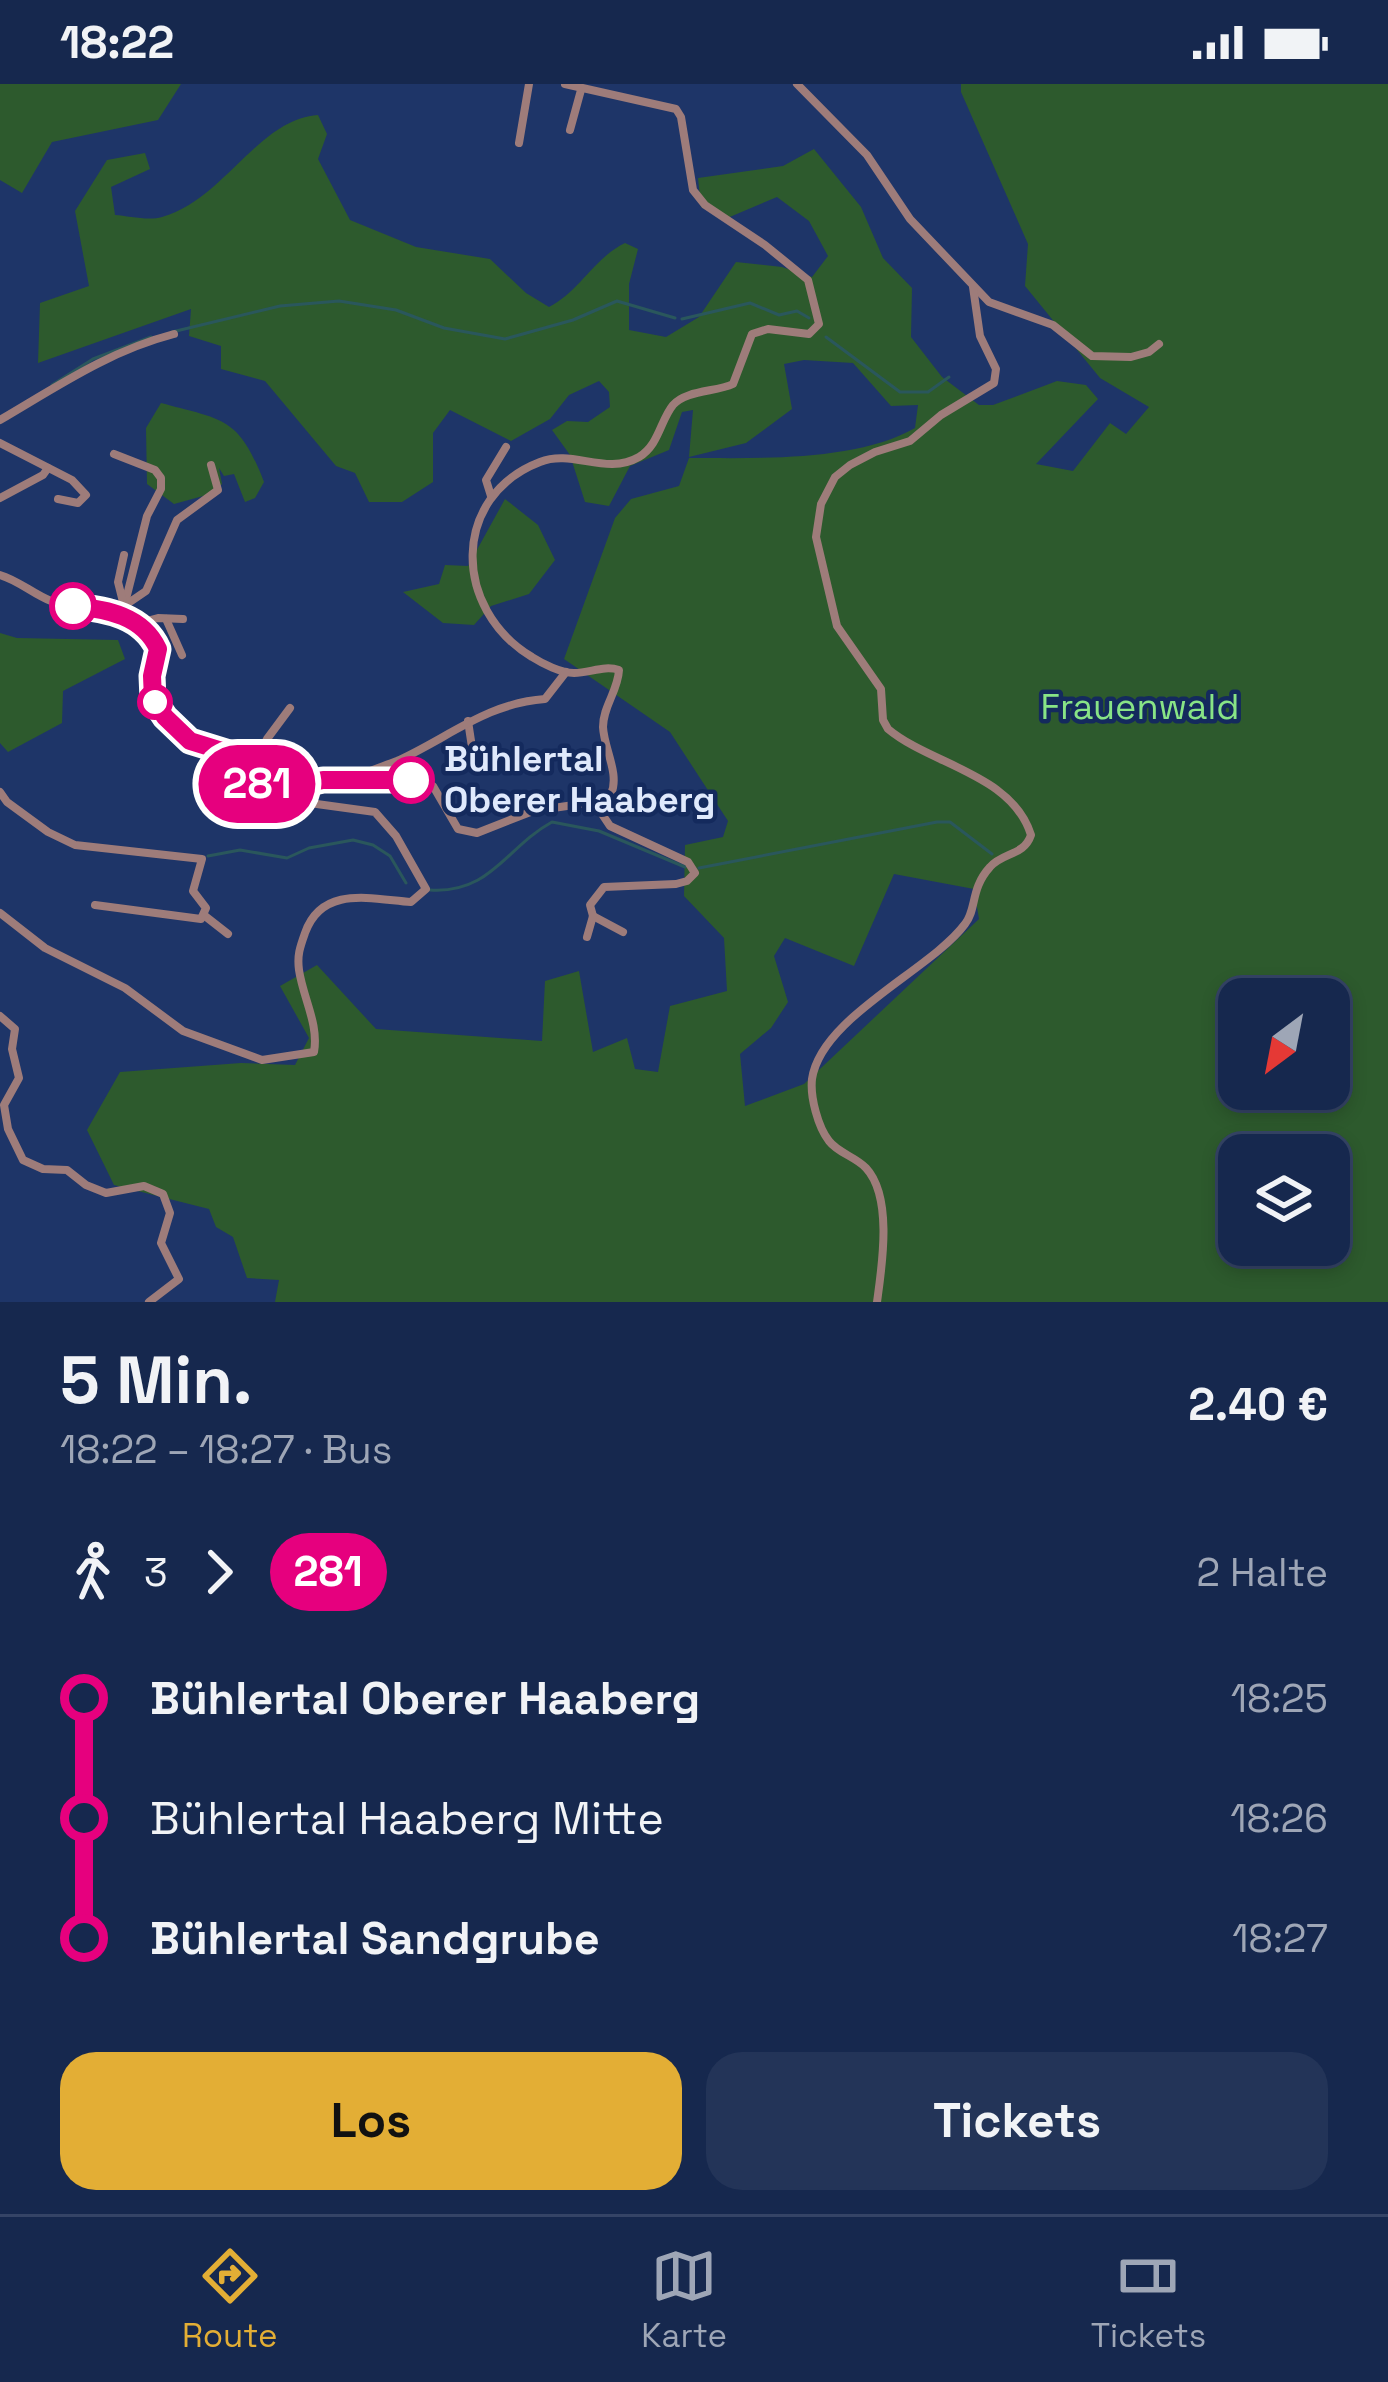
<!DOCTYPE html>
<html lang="de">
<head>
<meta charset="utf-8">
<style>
  :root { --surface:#16284e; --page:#233458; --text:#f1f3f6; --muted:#9ea6b6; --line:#354466; --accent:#e3ae35 }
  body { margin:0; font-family:"Space Grotesk",sans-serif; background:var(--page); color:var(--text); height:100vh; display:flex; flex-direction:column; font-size:45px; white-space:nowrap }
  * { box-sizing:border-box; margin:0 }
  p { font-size:39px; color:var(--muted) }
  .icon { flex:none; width:66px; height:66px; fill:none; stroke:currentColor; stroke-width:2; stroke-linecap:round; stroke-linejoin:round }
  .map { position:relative; height:1218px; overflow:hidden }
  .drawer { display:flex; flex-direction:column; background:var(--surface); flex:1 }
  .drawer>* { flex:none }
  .badge { padding:0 24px; border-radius:39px; font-size:42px; line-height:78px }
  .needle { width:78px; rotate:212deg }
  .fabs { position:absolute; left:1218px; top:894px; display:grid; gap:24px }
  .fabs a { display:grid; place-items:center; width:132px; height:132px; border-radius:24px; background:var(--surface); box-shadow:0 6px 18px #0003,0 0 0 3px var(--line); font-size:60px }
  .map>.badge { position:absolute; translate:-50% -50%; box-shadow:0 0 0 6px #fff }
  .legs { display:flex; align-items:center; gap:18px; height:132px; padding:0 60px; font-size:39px }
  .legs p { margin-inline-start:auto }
  .summary { display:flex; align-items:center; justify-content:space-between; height:204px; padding:0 60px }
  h1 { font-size:66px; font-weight:800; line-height:90px }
  .action { display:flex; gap:24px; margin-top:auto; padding:24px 60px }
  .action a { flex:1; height:138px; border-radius:36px; background:var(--accent); color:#111; font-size:48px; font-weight:800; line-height:138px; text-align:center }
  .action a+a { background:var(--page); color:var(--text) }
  ul { padding:0 60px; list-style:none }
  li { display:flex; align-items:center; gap:42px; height:120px; font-size:45px }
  li i { display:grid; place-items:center; width:18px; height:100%; margin:0 15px; background:currentColor }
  li i::after { content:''; width:30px; height:30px; margin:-15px; border:9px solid; border-radius:50%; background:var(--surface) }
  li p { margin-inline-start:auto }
  li:first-child i { background:linear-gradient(#0000 50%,currentColor 0) }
  li:last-child i { background:linear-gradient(currentColor 50%,#0000 0) }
  .status { display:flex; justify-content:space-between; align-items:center; height:84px; padding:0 60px; background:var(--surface); direction:ltr }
  .status svg { height:33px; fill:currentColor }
  .tab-bar { display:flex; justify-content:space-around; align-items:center; height:168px; border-top:3px solid var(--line); background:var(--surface); font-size:33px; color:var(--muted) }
  .tab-bar a { display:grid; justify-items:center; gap:6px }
  .tab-bar .selected { color:var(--accent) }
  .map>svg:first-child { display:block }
  .green { fill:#2d5a2d; fill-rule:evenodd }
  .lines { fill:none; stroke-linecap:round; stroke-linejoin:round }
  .stream { stroke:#2a575c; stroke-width:3 }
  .street { stroke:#9e7c7a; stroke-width:8 }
  .line-1-casing { stroke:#fff; stroke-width:27 }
  .line-1 { stroke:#e6007e; stroke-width:18 }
  .stop-1-dot { fill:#fff; stroke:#e6007e; stroke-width:6 }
  .labels { text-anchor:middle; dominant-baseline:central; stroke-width:9; stroke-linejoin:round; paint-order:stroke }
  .park-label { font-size:36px; fill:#88e486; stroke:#142a5d }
  .stop-label { font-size:36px; font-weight:bold; fill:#dfe9fc; stroke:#142a5d; text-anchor:start }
</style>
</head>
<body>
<div class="status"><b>18:22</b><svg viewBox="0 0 49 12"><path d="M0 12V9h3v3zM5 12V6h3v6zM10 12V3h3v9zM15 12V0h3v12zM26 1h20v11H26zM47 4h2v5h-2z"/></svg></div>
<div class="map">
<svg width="1388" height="1218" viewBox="0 0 1388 1218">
  <rect width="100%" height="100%" fill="#1e3568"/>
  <g class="green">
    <polygon points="0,0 181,0 158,36 52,58 22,109 0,96"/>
    <path d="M961 0H1388V1218H275L279 1196 247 1194 233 1153 216 1143 209 1125 114 1101 87 1046 120 988 241 979 295 981 309 954 280 902 317 881 376 945 542 957 545 897 579 887 593 968 627 954 635 985 658 988 670 922 727 907 724 854 684 812 685 761 723 753 728 737 670 648 564 575 615 434 631 415 679 402 689 374C756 374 856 378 915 344L918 321 891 322 853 279 804 276 784 280 792 325 746 359 689 373 693 326 682 328 669 366 630 382 609 422 585 418 570 371 552 346 567 337 588 338 610 323 609 308 599 297 569 311 550 335 511 357 450 326 433 349V398L402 418H369L355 389 336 382 265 297 221 285V262L189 252 191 225 38 279 40 219 89 202 75 127 107 76 145 69 150 85 111 103 115 131C128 132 149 137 162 133 224 116 258 35 318 31L327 50 318 75 350 136 416 163 490 175 526 209 549 223C580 207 594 174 625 159L638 165 629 200V246L666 253 699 233 736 178 782 183 812 193 828 172 809 137 777 113 725 135 701 123 698 94 783 82 814 65 861 123 883 174 912 204 911 253 942 293 979 321H993L1057 297 1086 301 1098 315 1036 380 1073 387 1110 339 1126 350 1149 323 1100 294 1025 202 1028 160 961 8ZM894 790 974 805 979 835 804 1000 745 1022 740 970 771 944 788 918 774 872 785 854 854 882ZM1239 915H1329V1005H1239ZM1239 1071H1329V1161H1239Z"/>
    <path d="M161 319C224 336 239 333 264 398L255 414 245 418 234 390 224 392 219 384 222 400 214 409 174 420 147 400 146 344Z"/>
    <polygon points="505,415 538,441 555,476 529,510 491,522 474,541 443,539 403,508 439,500 445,481 468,482"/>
    <polygon points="0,549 17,554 118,556 125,575 63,607 62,639 8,668 0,659"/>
  </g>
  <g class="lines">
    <g class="stream">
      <polyline points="682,235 750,219 779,231 797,227 809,234"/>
      <polyline points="172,248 280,222 339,217 396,226 444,244 505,255 573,236 617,217 675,234"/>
      <polyline points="826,253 900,308 928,308 949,293"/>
      <polyline points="52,301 93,275 151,253"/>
      <polyline points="208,772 240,766 287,774 309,764 353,756 373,761 390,772 406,799"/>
      <polyline points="699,784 937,738 950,738 992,770"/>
      <path d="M430 806C491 810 506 763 552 738L599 747 685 783"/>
    </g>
    <g class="street">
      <polyline points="797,0 867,71 910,135 989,218 1053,241 1092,272 1131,273 1149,268 1159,260"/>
      <polyline points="570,46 581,6"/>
      <polyline points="519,59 529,0"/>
      <path d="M0 336C58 302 109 267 174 250"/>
      <polyline points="0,359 72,396 86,411 78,419 58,415"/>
      <polyline points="114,370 155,386 161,394 161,405 147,432 125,519"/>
      <polyline points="491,412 486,396 506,363"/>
      <polyline points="0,414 43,391 48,384"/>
      <polyline points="124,471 118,498 124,522 146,507 177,436 218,406 211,381"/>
      <path d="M0 491C18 496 33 510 51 517 90 532 136 520 158 565L152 592 153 615 165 633 191 657 232 670 256 699 280 705 324 696 418 695 433 702 458 745 477 749 533 727 594 718 611 710C620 690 604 665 603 643 603 622 618 607 619 586 604 581 590 589 574 589 561 589 543 580 532 573 452 525 451 412 540 378 573 365 606 392 639 373 659 361 660 337 673 321 686 306 716 308 733 300L752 250 768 245 809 250 819 240 808 196 765 161 705 121 693 106 681 33 676 25 565 0"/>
      <polyline points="166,535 182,571"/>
      <polyline points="139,539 158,534 183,535"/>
      <polyline points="468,637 475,683"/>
      <polyline points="249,691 267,655 290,624"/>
      <path d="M353 695C367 687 382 683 397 677 448 654 487 619 545 615L566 588"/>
      <polyline points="0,708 7,718 48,748 75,761 202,775 193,807 206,824 201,835 95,821"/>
      <path d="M0 829 45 864 125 904 183 947 262 976 314 968C319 940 303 914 299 886 297 871 300 863 305 849 322 801 371 815 411 818L426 805 396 752 375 728 273 714 261 705"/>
      <polyline points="205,832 228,850"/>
      <polyline points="593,832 623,848"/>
      <polyline points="587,853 593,832 590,821 604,803 676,800 687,797 695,789 688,778 610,742 594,718"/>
      <polyline points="0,932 15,945 12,965 19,994 4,1021 8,1045 23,1076 43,1085 67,1086 86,1101 106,1109 144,1102 163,1110 170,1129 161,1159 179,1195 149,1218"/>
      <path d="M877 1218C882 1182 893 1113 866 1084 856 1073 838 1069 829 1057 818 1043 810 1013 812 995 821 933 931 886 965 840 977 825 970 805 990 783 1003 768 1024 772 1031 751 1012 690 931 681 888 645L883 636 881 605 837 542 816 453 821 420 835 393 850 381 875 368 910 357 941 331 994 299 996 285 980 252 973 203"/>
    </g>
  </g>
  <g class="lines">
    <defs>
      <path id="line-1" d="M73 522C107 525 143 532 158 565L152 592 153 615 165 633 190 657 232 670 256 699 280 705 323 696H411"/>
    </defs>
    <use href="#line-1" class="line-1-casing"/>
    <use href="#line-1" class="line-1"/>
  </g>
  <g class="stop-1-dot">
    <circle cx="73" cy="522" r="21"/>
    <circle cx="155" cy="618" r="15"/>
    <circle cx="411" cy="696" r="21"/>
  </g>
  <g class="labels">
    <g class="park-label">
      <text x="1140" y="623">Frauenwald</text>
    </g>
    <g class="stop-label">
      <text x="444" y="675">Bühlertal<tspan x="444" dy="41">Oberer Haaberg</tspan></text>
    </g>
  </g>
</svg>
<div class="fabs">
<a><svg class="needle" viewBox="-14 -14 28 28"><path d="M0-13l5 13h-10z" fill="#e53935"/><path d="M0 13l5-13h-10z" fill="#9ea6b6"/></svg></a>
<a><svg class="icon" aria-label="layers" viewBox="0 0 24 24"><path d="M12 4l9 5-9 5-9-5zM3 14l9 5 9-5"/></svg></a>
</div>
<b class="badge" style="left:257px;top:700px;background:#e6007e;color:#fff">281</b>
</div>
<section class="drawer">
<div class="summary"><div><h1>5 Min.</h1><p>18:22 – 18:27 · Bus</p></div><b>2.40 €</b></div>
<div class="legs"><svg class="icon" aria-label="walk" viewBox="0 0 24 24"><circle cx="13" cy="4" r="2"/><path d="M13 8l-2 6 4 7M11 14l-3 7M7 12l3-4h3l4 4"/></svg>3<svg class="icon" aria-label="forward" viewBox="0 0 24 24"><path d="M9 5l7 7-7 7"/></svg><b class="badge" style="background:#e6007e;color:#fff">281</b><p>2 Halte</p></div>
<ul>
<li><i style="color:#e6007e"></i><b>Bühlertal Oberer Haaberg</b><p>18:25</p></li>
<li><i style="color:#e6007e"></i><span>Bühlertal Haaberg Mitte</span><p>18:26</p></li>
<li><i style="color:#e6007e"></i><b>Bühlertal Sandgrube</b><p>18:27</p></li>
</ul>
<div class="action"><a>Los</a><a>Tickets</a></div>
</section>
<nav class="tab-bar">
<a class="selected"><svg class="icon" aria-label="directions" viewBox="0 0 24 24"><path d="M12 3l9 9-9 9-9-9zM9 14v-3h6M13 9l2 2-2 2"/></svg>Route</a>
<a><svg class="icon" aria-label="map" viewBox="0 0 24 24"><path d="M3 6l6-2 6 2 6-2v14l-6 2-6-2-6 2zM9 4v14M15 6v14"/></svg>Karte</a>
<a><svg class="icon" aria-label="tickets" viewBox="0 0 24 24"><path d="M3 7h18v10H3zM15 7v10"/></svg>Tickets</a>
</nav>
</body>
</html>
